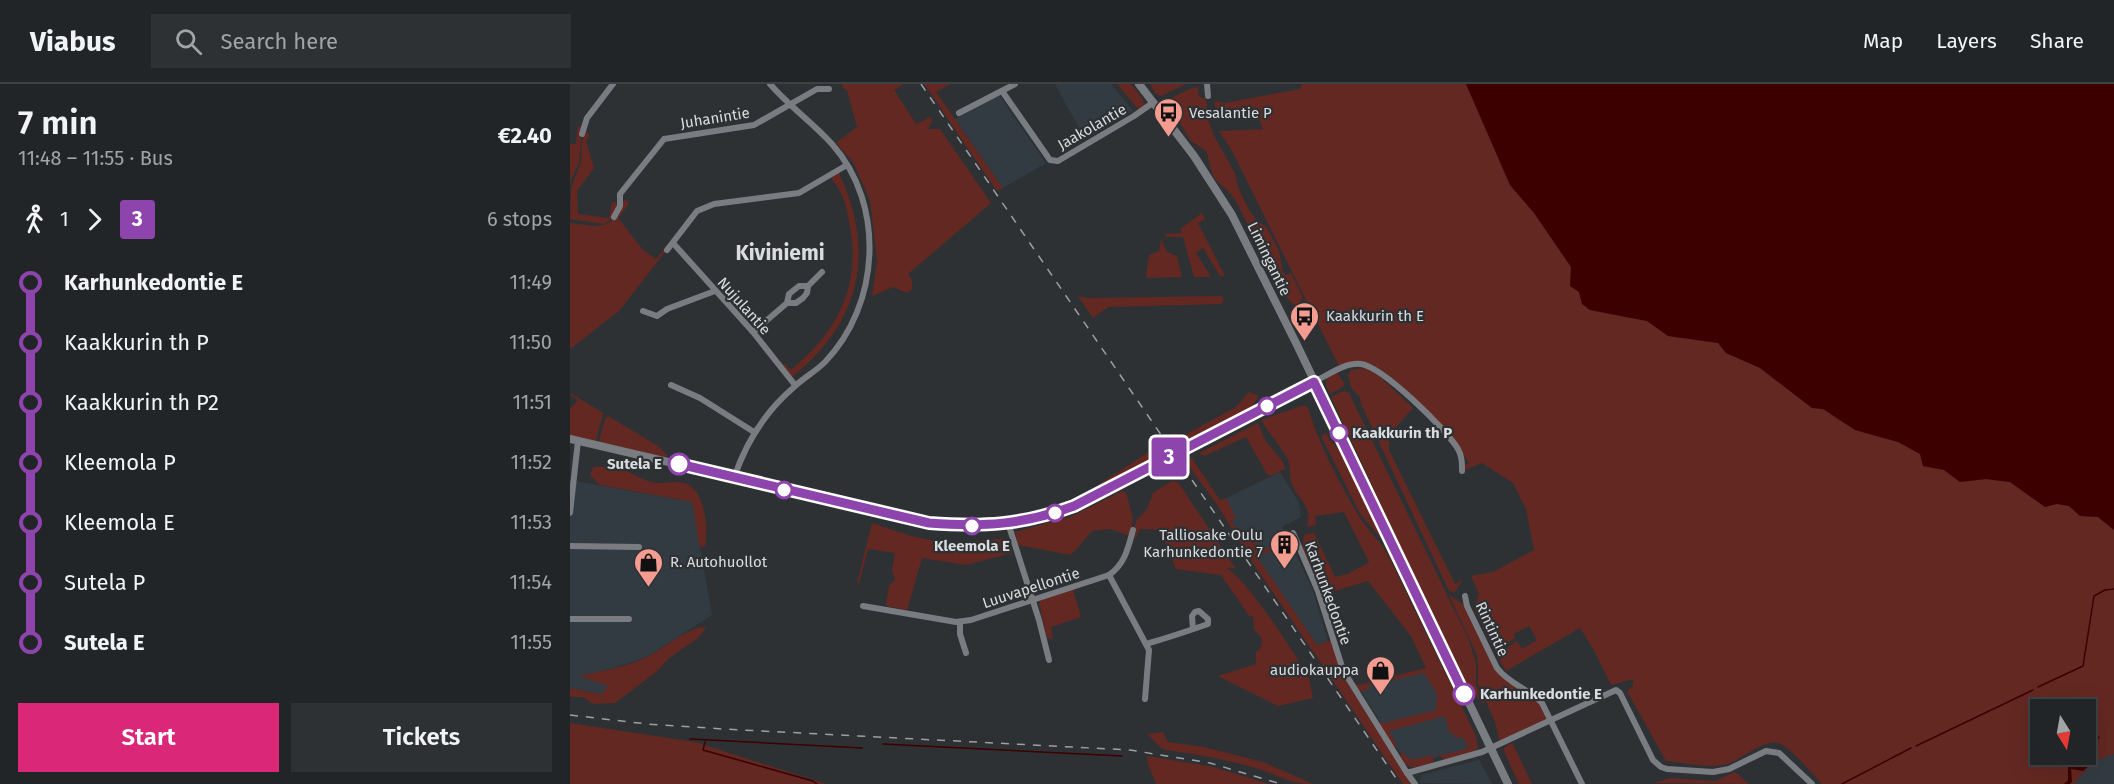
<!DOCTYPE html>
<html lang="en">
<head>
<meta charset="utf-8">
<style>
  :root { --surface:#222527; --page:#2e3133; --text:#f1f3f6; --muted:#a2a5a7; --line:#3f4244; --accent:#db2777 }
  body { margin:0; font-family:"Fira Sans",sans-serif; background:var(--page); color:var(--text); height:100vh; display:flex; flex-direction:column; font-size:22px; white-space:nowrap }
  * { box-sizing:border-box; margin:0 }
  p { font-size:20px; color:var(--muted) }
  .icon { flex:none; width:33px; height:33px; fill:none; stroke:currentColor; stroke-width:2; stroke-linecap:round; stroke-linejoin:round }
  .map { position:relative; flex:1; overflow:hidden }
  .panel { display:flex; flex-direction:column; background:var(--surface); width:570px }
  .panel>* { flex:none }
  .badge { padding:0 12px; border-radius:4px; font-size:21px; line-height:39px }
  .needle { width:39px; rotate:169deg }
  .tools { position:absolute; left:1460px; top:615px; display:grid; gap:12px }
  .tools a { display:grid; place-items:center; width:66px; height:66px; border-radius:0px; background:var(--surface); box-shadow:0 6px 24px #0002,0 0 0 2px var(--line); font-size:30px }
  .map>.badge { position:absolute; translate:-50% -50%; box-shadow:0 0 0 3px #fff }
  .legs { display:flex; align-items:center; gap:9px; height:66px; padding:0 18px; font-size:20px }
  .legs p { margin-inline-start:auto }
  .head { display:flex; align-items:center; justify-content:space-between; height:102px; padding:0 18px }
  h1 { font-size:33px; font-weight:600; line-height:45px }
  .primary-button { display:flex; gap:12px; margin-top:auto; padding:12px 18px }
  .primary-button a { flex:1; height:69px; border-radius:0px; background:var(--accent); color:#fff; font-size:24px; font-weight:600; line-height:69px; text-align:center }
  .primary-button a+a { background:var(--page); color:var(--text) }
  ul { padding:0 18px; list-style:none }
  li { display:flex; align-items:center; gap:21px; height:60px; font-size:22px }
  li i { display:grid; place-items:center; width:9px; height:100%; margin:0 8px; background:currentColor }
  li i::after { content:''; width:15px; height:15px; margin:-8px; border:4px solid; border-radius:50%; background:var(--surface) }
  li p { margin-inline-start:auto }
  li:first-child i { background:linear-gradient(#0000 50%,currentColor 0) }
  li:last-child i { background:linear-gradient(currentColor 50%,#0000 0) }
  header { display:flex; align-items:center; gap:36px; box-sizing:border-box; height:84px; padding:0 30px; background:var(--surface); border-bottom:2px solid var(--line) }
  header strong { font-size:28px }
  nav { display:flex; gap:33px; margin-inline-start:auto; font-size:21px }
  .search { width:420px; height:54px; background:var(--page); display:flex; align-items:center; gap:15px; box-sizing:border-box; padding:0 21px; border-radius:0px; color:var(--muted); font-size:22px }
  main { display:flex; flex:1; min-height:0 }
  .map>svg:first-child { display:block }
  .built { fill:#333b42 }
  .green { fill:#632822; fill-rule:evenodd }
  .water { fill:#3d0000 }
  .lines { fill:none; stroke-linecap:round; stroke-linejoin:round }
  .stream { stroke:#3d0000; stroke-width:1.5 }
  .minor { stroke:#797d81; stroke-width:6 }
  .secondary { stroke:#797d81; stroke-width:8 }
  .rail { stroke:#9da0a2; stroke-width:1.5; stroke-dasharray:8 8; stroke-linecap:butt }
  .line-1-casing { stroke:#fff; stroke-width:14 }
  .line-1 { stroke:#8e44ad; stroke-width:9 }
  .stop-1-dot { fill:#fff; stroke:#8e44ad; stroke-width:3 }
  .labels { text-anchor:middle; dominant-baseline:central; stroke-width:4.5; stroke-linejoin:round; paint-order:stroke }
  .poi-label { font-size:15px; fill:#dadcde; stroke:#2e3134; text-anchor:start }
  .street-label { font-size:15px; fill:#dadcde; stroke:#2e3134 }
  .stop-label { font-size:15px; font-weight:bold; fill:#dadcde; stroke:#2e3134; text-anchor:start }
  .district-label { font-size:21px; font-weight:bold; fill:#dadcde; stroke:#2e3134 }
</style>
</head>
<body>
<header>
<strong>Viabus</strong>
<div class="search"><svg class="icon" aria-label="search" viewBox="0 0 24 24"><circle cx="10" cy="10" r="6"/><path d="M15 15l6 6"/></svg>Search here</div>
<nav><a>Map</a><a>Layers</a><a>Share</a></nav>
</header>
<main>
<section class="panel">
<div class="head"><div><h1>7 min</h1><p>11:48 – 11:55 · Bus</p></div><b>€2.40</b></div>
<div class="legs"><svg class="icon" aria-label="walk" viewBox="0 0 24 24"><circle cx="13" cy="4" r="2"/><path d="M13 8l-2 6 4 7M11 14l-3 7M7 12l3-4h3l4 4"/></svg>1<svg class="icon" aria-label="forward" viewBox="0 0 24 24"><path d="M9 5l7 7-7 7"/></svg><b class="badge" style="background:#8e44ad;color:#fff">3</b><p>6 stops</p></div>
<ul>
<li><i style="color:#8e44ad"></i><b>Karhunkedontie E</b><p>11:49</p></li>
<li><i style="color:#8e44ad"></i><span>Kaakkurin th P</span><p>11:50</p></li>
<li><i style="color:#8e44ad"></i><span>Kaakkurin th P2</span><p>11:51</p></li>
<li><i style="color:#8e44ad"></i><span>Kleemola P</span><p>11:52</p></li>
<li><i style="color:#8e44ad"></i><span>Kleemola E</span><p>11:53</p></li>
<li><i style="color:#8e44ad"></i><span>Sutela P</span><p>11:54</p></li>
<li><i style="color:#8e44ad"></i><b>Sutela E</b><p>11:55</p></li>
</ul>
<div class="primary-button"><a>Start</a><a>Tickets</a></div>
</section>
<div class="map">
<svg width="1544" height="700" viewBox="0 0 1544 700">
  <rect width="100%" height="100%" fill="#2e3134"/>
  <g class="built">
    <polygon points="485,0 541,0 563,27 515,55"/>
    <polygon points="429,11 476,79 433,104 385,35"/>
    <polygon points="710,388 729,419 731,433 712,443 742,504 758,557 747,561 648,418"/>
    <polygon points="0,396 122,418 142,531 77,573 43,584 11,592 39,601 32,610 0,604"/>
    <polygon points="866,582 903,664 838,681 788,602"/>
    <polygon points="1544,670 1544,700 1504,700 1524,677"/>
    <polygon points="909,676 922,700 849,699 851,691"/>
  </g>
  <g class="green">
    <polygon points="272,0 334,0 324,6 346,40 361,33 362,38 358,45 370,45 421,119 338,190 342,196 342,205 337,209 323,203 302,212 307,176 300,116 283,78 266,59 287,43 277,6 273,4"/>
    <polygon points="354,0 381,0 366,8 433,104 427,107 369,22 370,21 369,21"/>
    <polygon points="547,0 561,0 572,14 575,21 569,26"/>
    <polygon points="580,0 616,0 591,12 586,10"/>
    <path d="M732 0H896L940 101 964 129 1001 183 1000 202 1009 208 1012 220 1020 226 1077 237 1099 252 1148 259 1156 269 1190 284 1242 324 1253 325 1285 346 1328 358 1350 370 1353 382 1374 386 1390 398 1416 395 1440 398 1475 423 1487 420 1499 422 1510 432 1528 433 1544 446V670L1524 677 1504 700H1252C1242 690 1221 663 1208 659 1193 655 1171 676 1157 680 1139 685 1115 679 1096 677L1057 607 1063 602V595L1041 601 1024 566 1010 544 936 587 927 571 947 557 952 565 967 556 959 542 944 550 945 554 925 568 904 524 909 510 901 492 923 488 964 466 956 425 943 399 912 379 894 386 895 381 899 379C884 352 829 293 801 280 791 276 779 280 769 282L661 65 649 47 693 45 686 29 649 35 644 17 655 19 730 5ZM1470 626H1515V670H1470Z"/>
    <path d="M629 3 628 10 630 13 636 15 638 36 644 52 665 89 668 103 678 124 687 137 696 142 709 167 713 188 716 191 721 189 733 214 729 220 724 221 712 209 666 117C658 106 658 107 649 99 640 92 640 77 636 67L621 57 596 16 622 4Z"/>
    <polygon points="8,42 12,43 9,79 0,98 0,60 6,60"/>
    <path d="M16 48 20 51 16 57 24 84 7 107 8 130 39 134 42 118H46C48 126 41 136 34 140L0 135 1 104 11 78 12 56Z"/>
    <path d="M269 89C306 168 291 238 222 293L213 281 214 279 221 286C269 246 292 201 279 137 276 122 273 107 262 96L263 92Z"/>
    <path d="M54 116 58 117V121L48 134 73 166 86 175 97 161 98 164 49 227 0 265V139C31 142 40 149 54 116Z"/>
    <polygon points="632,129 635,135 628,139 655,192 650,192 633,164 626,169 641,193 624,193 613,153 596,153 595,150 612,149 610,145"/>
    <polygon points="591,155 597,168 607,172 612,193 576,194 579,171 589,167"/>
    <polygon points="508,212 517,214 652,212 654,216 651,220 538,223 523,234"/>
    <polygon points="796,284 807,290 843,324 819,351 819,366 885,500 893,496 884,509 878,505 791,320 790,313 782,305 778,292 781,286"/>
    <polygon points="767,288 774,299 773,303 760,310 756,301 757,294"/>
    <polygon points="774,307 779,309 898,554 906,579 906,601 915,621 908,615 903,606 901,607 891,593 761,313"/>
    <path d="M679 308 689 312 680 326 614 360C607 358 602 357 603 349L613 352 666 323Z"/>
    <polygon points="0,309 33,329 26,357 0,352 0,325 8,316 0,311"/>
    <path d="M731 322H736L738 324C749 361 769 398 788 431 797 446 811 457 819 473L906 652 908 664 901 669 875 676 868 670 873 671 899 664 892 653 885 654 884 649 880 650 875 632 819 647 827 662 826 663 823 662 809 640 810 638 814 639 866 626 867 610 854 589 798 602V606L788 607 786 602 787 600 789 601 856 584 841 552 798 497 755 510 753 505H750L732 464 734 451 744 449 765 493 778 490 799 478 774 428 745 432 746 441 737 443C743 420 728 417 722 400 719 392 721 384 718 376 711 362 699 350 691 336Z"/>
    <polygon points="38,332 88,362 98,372 93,373 30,358 29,357 35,335"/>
    <polygon points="688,339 695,356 713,378 715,385 700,392 697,390 676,353 634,372 630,370 631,368"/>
    <polygon points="756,349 760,357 762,357 776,377 817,461 790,430 751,352"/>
    <polygon points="588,362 592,368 575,380 522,405"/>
    <polygon points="621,373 650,416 656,414 666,434 661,437 667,445 671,444 674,449 680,446 690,468 704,461 706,465 687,473 747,561 761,556 771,588 780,603 841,700 833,700 683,479 646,419 618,381"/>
    <path d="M41 382C56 384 67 394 81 398 92 401 103 396 114 399 135 404 139 445 135 462L131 463 129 459 122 418 30 401 20 391 23 383Z"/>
    <path d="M602 397 608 398 665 484H656C675 492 725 570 737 591 741 598 741 606 743 614L708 622 648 592 686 580V568C695 563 693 552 684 546L683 532 680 533 651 491 606 485 591 446 570 445 566 454 562 453 566 437 577 425 583 409Z"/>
    <polygon points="552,407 556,408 563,435 560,452 540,445 522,447 501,471 448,461 445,448 500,433"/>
    <polygon points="302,439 341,452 380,460 436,454 439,456 442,469 396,481 352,474 337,526 316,522 319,501 325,496 322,486 325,469 298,465 289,499 287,499"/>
    <polygon points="503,505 511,533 481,543 483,555 477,554 469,519 471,515"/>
    <polygon points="879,511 895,521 925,585 967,616 977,632 974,637 930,658 925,638 908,600 908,579 906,569"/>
    <path d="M131 543 136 544 128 554 99 574 86 588 45 619 23 620 13 613H0V604L32 610 38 602 9 592C31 587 57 583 77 573 96 563 110 549 131 543Z"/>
    <polygon points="0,639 125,658 256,700 0,700"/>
    <path d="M593 648 598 658 634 663 693 678 743 700C718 700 711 692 689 685 658 676 627 670 596 666L591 664 577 650Z"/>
    <polygon points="939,660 943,660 962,700 949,700 933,665"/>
    <path d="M832 668 841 676 863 671V679C847 682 840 689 830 673Z"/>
    <polygon points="577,672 643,683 699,700 586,700 578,680"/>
    <polygon points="1165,688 1179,700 1083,699 1100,694 1145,697"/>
  </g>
  <g class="water">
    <polygon points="896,0 1544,0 1544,446 1528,433 1510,432 1499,422 1487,420 1475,423 1440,398 1416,395 1390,398 1374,386 1353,382 1350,370 1328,358 1285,346 1253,325 1242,324 1190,284 1156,269 1148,259 1098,252 1077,237 1020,226 1012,220 1009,208 1000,202 1001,183 964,129 940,101"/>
    <polygon points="1520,664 1519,670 1521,680 1513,687 1501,685 1502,698 1500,700 1494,700 1498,696 1498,681 1503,679 1512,682 1516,680 1517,676 1514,671"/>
  </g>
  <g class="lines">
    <g class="stream">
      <polyline points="1468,603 1513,582 1524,512 1535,506 1544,505"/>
      <polyline points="120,655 292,664"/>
      <polyline points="135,658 133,666 243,697 247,700"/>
      <polyline points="313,660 552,672"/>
      <polyline points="1346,662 1463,606"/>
      <polyline points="1520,665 1529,653"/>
      <polyline points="1272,700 1341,664"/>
    </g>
    <g class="minor">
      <polyline points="637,0 638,12"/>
      <polyline points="432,7 480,76 488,77 564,32 584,18"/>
      <polyline points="389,29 445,0"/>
      <polyline points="12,50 17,34 43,0"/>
      <polyline points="44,133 50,122 50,110 94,55 184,41 247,5 259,5"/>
      <polyline points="103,159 183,248 225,301"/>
      <polyline points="97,166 127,127 144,120 229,109 277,81"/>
      <polyline points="238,202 252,188"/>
      <polyline points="73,227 87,232 97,225 145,207"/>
      <polyline points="183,248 217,219 226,219 233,214 237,209 238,202 229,202 219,210 217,219"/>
      <path d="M744 298C758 291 775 278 791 280 813 283 877 346 888 365 892 372 892 379 892 387"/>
      <polyline points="101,301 130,314 184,348"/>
      <path d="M164 394C176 358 194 329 223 304 233 294 245 288 255 278 310 221 316 121 262 60 243 39 219 22 200 0"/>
      <polyline points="0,429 8,357"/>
      <polyline points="438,439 469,536 479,576"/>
      <polyline points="723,449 748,507 773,586 837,689 912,668 1046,606 1050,609 1083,676 1091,683 1097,685 1143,688 1159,685 1196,667 1209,669 1242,700"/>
      <polyline points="0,462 69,463"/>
      <polyline points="539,491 579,566 575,615"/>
      <path d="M895 512 897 522 927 584C939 600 959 605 972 619L1012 700"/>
      <path d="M293 522 386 538 401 536 539 491C555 480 558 464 563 446"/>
      <polyline points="0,535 59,535"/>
      <polyline points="390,538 390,550 396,569"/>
      <path d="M576 560C597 554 618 547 638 540V535L629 527 625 528 622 532 623 545"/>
      <polyline points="837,689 845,700"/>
    </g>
    <g class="secondary">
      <polyline points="569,0 624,72 662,131 727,261 938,700"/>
      <path d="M0 355 359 439C412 443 454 441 504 422L744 298"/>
    </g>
    <g class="rail">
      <polyline points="351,0 830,700"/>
      <polyline points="0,631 77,640 153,645 560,666 640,679 711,700"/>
    </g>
  </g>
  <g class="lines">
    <defs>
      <path id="line-1" d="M109 380 359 439C413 443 453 441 504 422L744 298 894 610"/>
    </defs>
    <use href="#line-1" class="line-1-casing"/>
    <use href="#line-1" class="line-1"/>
  </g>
  <defs>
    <symbol id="bus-pin" viewBox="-11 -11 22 30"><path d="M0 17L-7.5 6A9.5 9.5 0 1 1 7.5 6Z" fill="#f59c91" stroke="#2e3134"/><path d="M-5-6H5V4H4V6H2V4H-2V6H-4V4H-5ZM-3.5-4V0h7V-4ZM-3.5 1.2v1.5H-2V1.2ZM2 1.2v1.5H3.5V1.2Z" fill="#111"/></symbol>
    <symbol id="building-pin" viewBox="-11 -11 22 30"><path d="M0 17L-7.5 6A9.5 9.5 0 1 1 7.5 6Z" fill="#f59c91" stroke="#2e3134"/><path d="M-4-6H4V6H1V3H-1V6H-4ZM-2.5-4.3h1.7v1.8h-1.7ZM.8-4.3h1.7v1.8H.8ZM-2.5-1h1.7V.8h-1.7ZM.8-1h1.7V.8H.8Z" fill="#111"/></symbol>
    <symbol id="shop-pin" viewBox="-11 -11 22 30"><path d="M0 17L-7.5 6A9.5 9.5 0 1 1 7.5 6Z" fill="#f59c91" stroke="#2e3134"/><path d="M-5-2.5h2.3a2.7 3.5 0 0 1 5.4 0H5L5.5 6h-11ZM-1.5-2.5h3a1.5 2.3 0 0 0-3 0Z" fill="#111"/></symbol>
  </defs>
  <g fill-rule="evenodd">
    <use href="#bus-pin" x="582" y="12" width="33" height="45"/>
    <use href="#bus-pin" x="718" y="216" width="33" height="45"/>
    <use href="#building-pin" x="698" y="444" width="33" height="45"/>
    <use href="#shop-pin" x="62" y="462" width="33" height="45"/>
    <use href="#shop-pin" x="794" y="570" width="33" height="45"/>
  </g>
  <g class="stop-1-dot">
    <circle cx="697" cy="322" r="8"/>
    <circle cx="769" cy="349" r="8"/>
    <circle cx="109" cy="380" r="10"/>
    <circle cx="214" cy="406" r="8"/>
    <circle cx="485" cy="429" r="8"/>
    <circle cx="402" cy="442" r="8"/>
    <circle cx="894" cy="610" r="10"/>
  </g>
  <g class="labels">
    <g class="poi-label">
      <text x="619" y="29">Vesalantie P</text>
      <text x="756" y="232">Kaakkurin th E</text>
      <text x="693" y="451" text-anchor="end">Talliosake Oulu<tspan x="693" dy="17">Karhunkedontie 7</tspan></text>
      <text x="100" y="478">R. Autohuollot</text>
      <text x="789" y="586" text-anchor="end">audiokauppa</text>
    </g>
    <g class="street-label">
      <text transform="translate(145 34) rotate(-9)">Juhanintie</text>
      <text transform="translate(522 43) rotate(-30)">Jaakolantie</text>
      <text transform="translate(699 175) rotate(64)">Limingantie</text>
      <text transform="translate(174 222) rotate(48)">Nujulantie</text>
      <text transform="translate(461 504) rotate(-18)">Luuvapellontie</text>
      <text transform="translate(758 509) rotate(70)">Karhunkedontie</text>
      <text transform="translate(922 545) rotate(65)">Rintintie</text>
    </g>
    <g class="stop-label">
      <text x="782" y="349">Kaakkurin th P</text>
      <text x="92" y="380" text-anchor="end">Sutela E</text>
      <text x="402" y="462" text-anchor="middle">Kleemola E</text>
      <text x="910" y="610">Karhunkedontie E</text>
    </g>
    <g class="district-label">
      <text x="210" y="169">Kiviniemi</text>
    </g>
  </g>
</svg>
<div class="tools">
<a><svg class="needle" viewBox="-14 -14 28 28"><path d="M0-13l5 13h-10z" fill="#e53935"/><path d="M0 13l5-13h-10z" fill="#a2a5a7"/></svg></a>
</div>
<b class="badge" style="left:599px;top:373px;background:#8e44ad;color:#fff">3</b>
</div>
</main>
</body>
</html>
